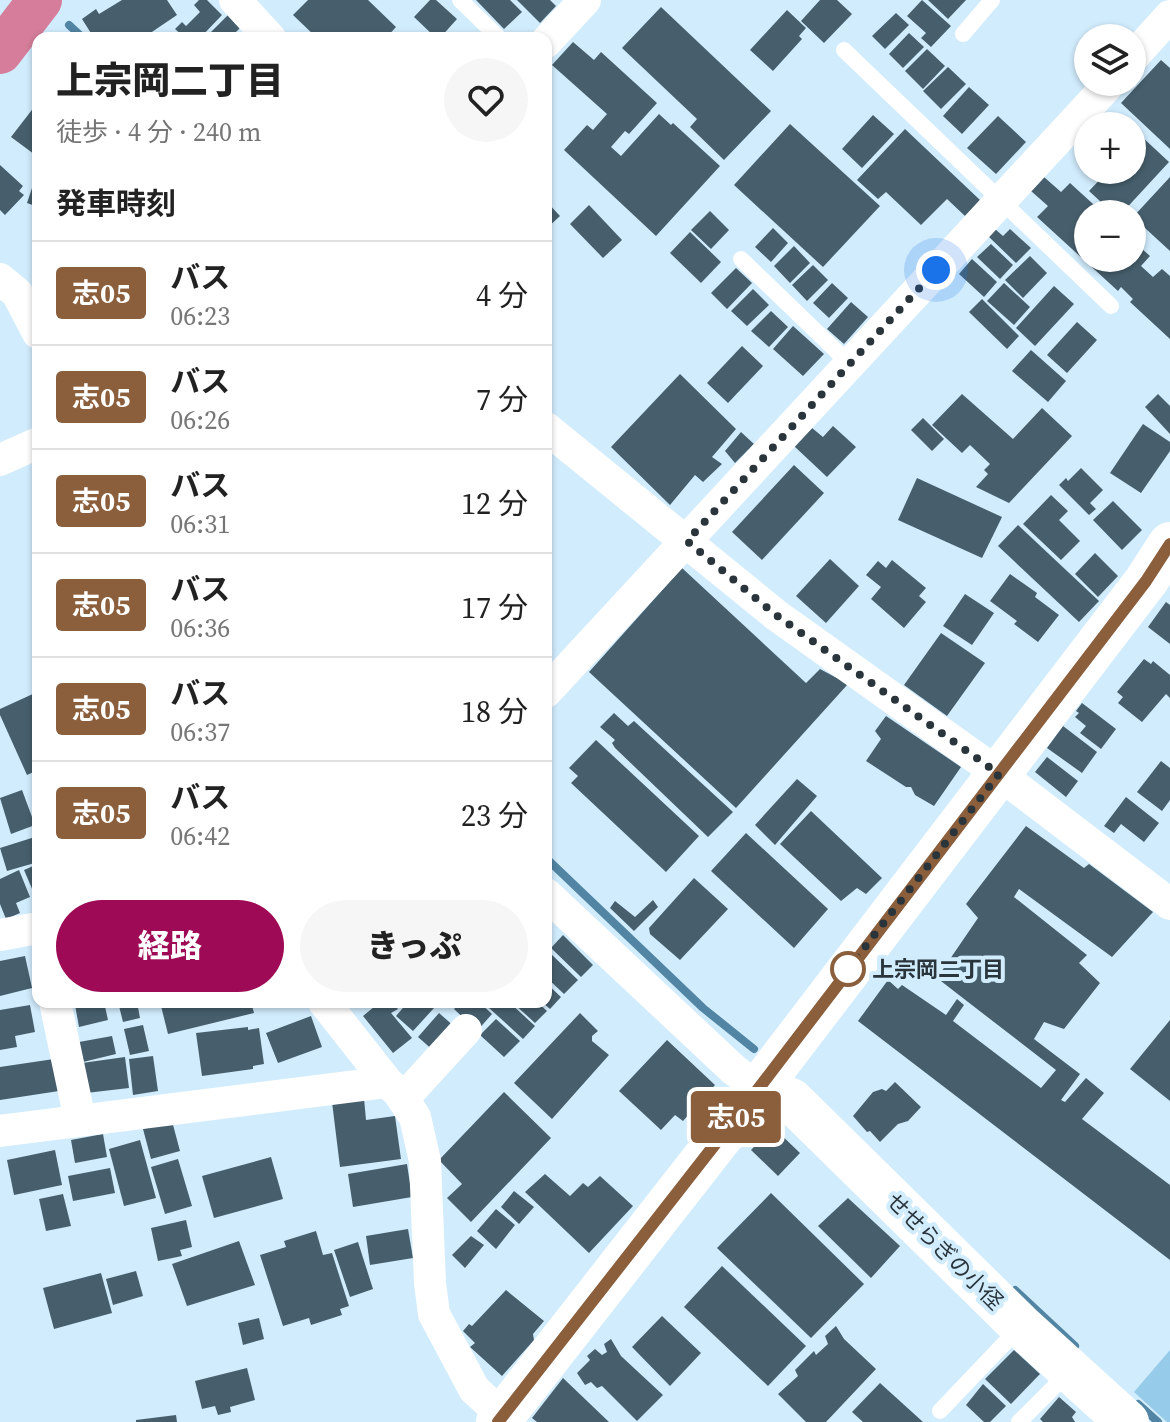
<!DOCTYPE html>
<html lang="ja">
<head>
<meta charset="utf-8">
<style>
  :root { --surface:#fff; --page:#f6f6f6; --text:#222; --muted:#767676; --line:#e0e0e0; --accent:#9e0a55 }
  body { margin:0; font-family:"Source Serif 4","Noto Sans JP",serif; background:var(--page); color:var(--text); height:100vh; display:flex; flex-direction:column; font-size:30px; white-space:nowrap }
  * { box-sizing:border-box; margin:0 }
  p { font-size:26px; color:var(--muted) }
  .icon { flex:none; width:44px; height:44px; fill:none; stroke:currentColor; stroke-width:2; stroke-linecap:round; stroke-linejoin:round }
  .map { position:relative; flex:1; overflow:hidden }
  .drawer { position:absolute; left:32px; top:32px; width:520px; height:976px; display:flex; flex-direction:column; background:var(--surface); border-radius:16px; box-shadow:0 2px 6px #0004 }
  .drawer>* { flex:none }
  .badge { padding:0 16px; border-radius:6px; font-size:28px; line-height:52px }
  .controls { position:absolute; left:1074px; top:24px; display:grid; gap:16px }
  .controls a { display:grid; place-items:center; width:72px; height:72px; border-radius:50%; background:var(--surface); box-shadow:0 2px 6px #0004; font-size:40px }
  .you { position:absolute; width:40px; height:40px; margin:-20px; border:6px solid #fff; border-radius:50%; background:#1a73e8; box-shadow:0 0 0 12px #1a73e833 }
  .map>.badge { position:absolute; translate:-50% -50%; box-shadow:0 0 0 4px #fff }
  h2 { padding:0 24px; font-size:30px; line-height:72px }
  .round { display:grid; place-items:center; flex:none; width:84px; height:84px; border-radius:42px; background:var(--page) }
  .head { display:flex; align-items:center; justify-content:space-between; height:136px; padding:0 24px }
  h1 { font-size:38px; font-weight:800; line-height:60px }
  .cta { display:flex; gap:16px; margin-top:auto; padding:16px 24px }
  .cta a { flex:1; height:92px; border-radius:48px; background:var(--accent); color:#fff; font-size:32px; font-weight:800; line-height:92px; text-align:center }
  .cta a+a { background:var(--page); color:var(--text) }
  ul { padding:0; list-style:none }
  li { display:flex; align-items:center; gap:24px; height:104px; padding:0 24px; border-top:2px solid var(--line) }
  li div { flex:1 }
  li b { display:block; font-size:30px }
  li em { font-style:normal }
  li .badge { min-width:88px; font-weight:700; text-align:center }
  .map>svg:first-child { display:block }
  .green { fill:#96cbea }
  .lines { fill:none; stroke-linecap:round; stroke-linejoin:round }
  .stream { stroke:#5285a3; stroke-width:8 }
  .building { fill:#475f6d }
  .lane { stroke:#fff; stroke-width:16 }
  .street { stroke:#fff; stroke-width:32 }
  .secondary { stroke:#fff; stroke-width:44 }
  .highway { stroke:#d57d9a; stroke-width:44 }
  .line-casing { stroke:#fff; stroke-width:18 }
  .line { stroke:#8b5e3c; stroke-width:12 }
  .walk { stroke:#2a343b; stroke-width:8; stroke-dasharray:0 14.4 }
  .stop-dot { fill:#fff; stroke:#8b5e3c; stroke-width:4 }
  .labels { text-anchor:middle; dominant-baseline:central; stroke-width:8; stroke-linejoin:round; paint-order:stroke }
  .stop-label { font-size:22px; font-weight:bold; fill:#2a343b; stroke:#d1ecfd; text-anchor:start }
  .street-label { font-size:22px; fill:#2a343b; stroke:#d1ecfd }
</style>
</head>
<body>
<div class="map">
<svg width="1170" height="1422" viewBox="0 0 1170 1422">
  <rect width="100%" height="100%" fill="#d1ecfd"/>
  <polygon class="green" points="1170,1350 1170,1422 1167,1422 1134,1392"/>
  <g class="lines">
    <g class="stream">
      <polyline points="69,25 83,38"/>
      <polyline points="546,858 703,1008 754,1049"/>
      <polyline points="1015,1290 1075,1346"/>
      <polyline points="1138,1404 1158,1422"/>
    </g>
  </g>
  <g class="building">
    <polygon points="122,0 167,0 177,15 143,38 94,38 82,19 96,9 99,14"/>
    <polygon points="199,0 207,0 222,15 200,38 185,38 175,29 182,22 186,26 200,12 194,5"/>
    <polygon points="308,0 368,0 396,27 386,38 317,38 293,15"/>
    <polygon points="430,0 436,0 457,19 440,38 436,38 414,17"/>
    <polygon points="476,0 510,0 522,12 504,29"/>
    <polygon points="517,0 550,0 556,6 540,23"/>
    <polygon points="820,0 837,0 852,14 824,43 801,21"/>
    <polygon points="922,0 951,26 931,47 921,38 926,33 907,16"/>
    <polygon points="928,0 966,0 948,19"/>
    <polygon points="661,7 771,111 724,160 690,127 697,119 622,48"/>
    <polygon points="787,10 806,28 799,36 802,39 773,71 750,50"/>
    <polygon points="896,13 909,25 885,49 872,36"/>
    <polygon points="228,15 240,28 230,38 205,38"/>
    <polygon points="909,33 924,47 903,68 889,54"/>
    <polygon points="573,42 594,60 601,52 657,103 629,134 625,131 611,147 621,156 659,114 671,125 673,123 720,166 656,236 564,150 587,125 593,130 607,114 552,65"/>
    <polygon points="927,49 945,66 923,89 905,71"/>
    <polygon points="1161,60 1170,68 1170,149 1121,103"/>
    <polygon points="948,67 966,84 941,109 923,91"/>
    <polygon points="969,87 989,105 962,134 943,116"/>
    <polygon points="38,102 38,157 11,137"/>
    <polygon points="873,115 894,134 862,168 842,149"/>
    <polygon points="998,116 1026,142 996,174 967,148"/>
    <polygon points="790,124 880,206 823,267 734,185"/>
    <polygon points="905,129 980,200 965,216 947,199 921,225 886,192 878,199 857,180"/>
    <polygon points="1140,135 1169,162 1121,214 1114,214 1089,191 1109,170 1132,170 1132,144"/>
    <polygon points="0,165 23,186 19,191 24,195 5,215 0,210"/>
    <polygon points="36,176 38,177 38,207 27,203"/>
    <polygon points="1044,177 1061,192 1070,183 1104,214 1088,214 1088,258 1132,258 1132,240 1150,256 1141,266 1153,277 1162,269 1170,276 1170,339 1130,302 1133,299 1121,287 1118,291 1037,217 1048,206 1031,191"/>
    <polygon points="1170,177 1170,251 1133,217"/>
    <polygon points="546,201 560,216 546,229"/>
    <polygon points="589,205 622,240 603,258 570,224"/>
    <polygon points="710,211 729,230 711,249 691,230"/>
    <polygon points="773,228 788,243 771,262 755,247"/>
    <polygon points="995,229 1003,236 1010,229 1031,248 1016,263 988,236"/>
    <polygon points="690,232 721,262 701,283 670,253"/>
    <polygon points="991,244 1013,265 1000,279 977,257"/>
    <polygon points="794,246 810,263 790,283 774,266"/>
    <polygon points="1030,256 1047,273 1023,298 1005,280"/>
    <polygon points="972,259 997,282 984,297 959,274"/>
    <polygon points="813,265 828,280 807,301 792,285"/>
    <polygon points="736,268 752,283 727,309 711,293"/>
    <polygon points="832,283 848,298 829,318 813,303"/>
    <polygon points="1004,283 1030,307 1014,325 987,301"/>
    <polygon points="1054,286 1074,304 1035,346 1016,328"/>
    <polygon points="753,289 769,305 747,326 731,311"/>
    <polygon points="982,299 1019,336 1007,349 969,312"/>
    <polygon points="851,302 868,317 844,344 827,329"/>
    <polygon points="771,311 788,327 769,347 751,331"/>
    <polygon points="1077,322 1097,340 1067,373 1047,355"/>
    <polygon points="793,326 824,354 803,376 773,349"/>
    <polygon points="742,346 763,366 728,403 707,383"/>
    <polygon points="1031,350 1066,381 1048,402 1012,371"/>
    <polygon points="680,374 736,429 712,457 722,464 703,482 695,475 670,505 611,447"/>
    <polygon points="962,394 1013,439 1042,408 1072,436 1009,503 976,487 988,474 984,470 990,464 970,445 962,453 932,425"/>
    <polygon points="1158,394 1170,406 1170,434 1145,407"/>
    <polygon points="923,418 944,439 932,451 911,430"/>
    <polygon points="1143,424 1170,442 1170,451 1141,493 1110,473"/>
    <polygon points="833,426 856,447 827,477 794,446 812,428 823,437"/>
    <polygon points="741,432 754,444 735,463 725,451"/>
    <polygon points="794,465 824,493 762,560 732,532"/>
    <polygon points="1081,468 1103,490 1090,503 1096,509 1089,515 1059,485 1066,478 1068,481"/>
    <polygon points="917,478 1002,517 982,558 898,520"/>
    <polygon points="1051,495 1068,511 1059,520 1080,541 1061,560 1023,524"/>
    <polygon points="1113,501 1142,530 1122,550 1093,520"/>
    <polygon points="1018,525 1099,601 1079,622 998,546"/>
    <polygon points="1095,553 1118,576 1098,597 1075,574"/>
    <polygon points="830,559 859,586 826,623 796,596"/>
    <polygon points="892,560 926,588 919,596 926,602 904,628 871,599 881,587 866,575 878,561 886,568"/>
    <polygon points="682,568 806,683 820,669 848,684 736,808 589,672"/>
    <polygon points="1010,574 1037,593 1035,597 1059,615 1038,642 1014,624 1017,621 990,601"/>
    <polygon points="965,594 994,613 972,645 943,626"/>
    <polygon points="1166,602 1170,605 1170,644 1148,627"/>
    <polygon points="941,633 985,663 947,716 904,685"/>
    <polygon points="1144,659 1151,664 1153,661 1170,675 1170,698 1166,694 1142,722 1118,703 1123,697 1117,692"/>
    <polygon points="35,693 38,700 38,770 27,775 0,715 0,709"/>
    <polygon points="1082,703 1116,729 1101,749 1080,733 1086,726 1075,717 1079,713 1076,711"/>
    <polygon points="614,713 628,726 634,721 733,812 708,837 615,748 612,743 615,740 600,727"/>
    <polygon points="886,716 961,767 934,806 915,795 911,787 906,787 866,761 881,739 875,731"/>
    <polygon points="1063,726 1097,752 1082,773 1047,748"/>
    <polygon points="596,740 699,836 666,872 571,783 578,776 569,768"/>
    <polygon points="1047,757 1078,781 1066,797 1035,772"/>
    <polygon points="1161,761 1170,768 1170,800 1162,811 1137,792"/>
    <polygon points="797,779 817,796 775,845 755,825"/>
    <polygon points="22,790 35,825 11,834 0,798"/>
    <polygon points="1126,797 1159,823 1144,842 1121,824 1114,833 1104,826"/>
    <polygon points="811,811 882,878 866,894 857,888 841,901 780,844"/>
    <polygon points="1026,826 1084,868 1089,864 1153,912 1112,957 1019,889 1014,897 1087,955 1079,963 1100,983 1064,1029 1044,1022 1034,1039 1080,1074 1061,1100 1065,1102 1086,1078 1104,1093 1082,1119 1170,1185 1170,1260 858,1021 888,980 898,989 902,985 946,1015 957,999 964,1005 953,1021 1041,1088 1056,1070 937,978 978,918 966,904"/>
    <polygon points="746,833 828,909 794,948 711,871"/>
    <polygon points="38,836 38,862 7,871 0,848"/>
    <polygon points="38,864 38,897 36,898 24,870"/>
    <polygon points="19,870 30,897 16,903 20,913 6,919 0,904 0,879"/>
    <polygon points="694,878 728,909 680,960 650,934 649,928"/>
    <polygon points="653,900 658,907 634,931 610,908 615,901 635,917"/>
    <polygon points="563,935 593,965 581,977 551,948"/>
    <polygon points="549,952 578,980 564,994 546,977 546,955"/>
    <polygon points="25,956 32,988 0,996 0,961"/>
    <polygon points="546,983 561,997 550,1009 542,1002 546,1002"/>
    <polygon points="91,1002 104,1002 108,1020 79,1027 75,1005"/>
    <polygon points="118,1002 137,1002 140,1018 123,1022"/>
    <polygon points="160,1002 251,1002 254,1013 168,1034"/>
    <polygon points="380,1002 392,1002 398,1009 391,1013 412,1038 393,1053 363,1016"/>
    <polygon points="408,1002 427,1002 434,1008 413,1031 396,1016"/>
    <polygon points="461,1002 479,1002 492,1014 477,1031 454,1009"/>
    <polygon points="494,1002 509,1002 535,1026 523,1039 488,1007"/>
    <polygon points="512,1002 537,1002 547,1011 535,1023"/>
    <polygon points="30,1005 35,1032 15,1036 17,1047 0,1050 0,1010"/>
    <polygon points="439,1013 456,1028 435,1052 418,1037"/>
    <polygon points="580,1013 598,1031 592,1036 592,1041 609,1055 552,1119 514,1083"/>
    <polygon points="311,1016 322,1047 278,1063 266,1033"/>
    <polygon points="496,1019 520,1041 504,1057 480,1035"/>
    <polygon points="1170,1020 1170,1101 1130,1069"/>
    <polygon points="143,1025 149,1051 130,1055 124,1029"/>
    <polygon points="248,1027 248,1030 259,1028 264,1064 253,1066 253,1069 202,1076 196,1033"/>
    <polygon points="112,1036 116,1054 83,1062 79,1042"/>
    <polygon points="667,1040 715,1085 683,1121 675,1115 661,1130 619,1091"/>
    <polygon points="153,1056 158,1091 133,1095 129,1059"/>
    <polygon points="125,1057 129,1088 86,1093 82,1063"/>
    <polygon points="54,1059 59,1091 0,1100 0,1067"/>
    <polygon points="895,1082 921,1107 908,1121 898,1124 880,1142 870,1131 867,1132 853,1116 873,1092 882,1089 886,1091"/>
    <polygon points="504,1092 551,1138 471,1222 447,1198 462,1184 439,1160"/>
    <polygon points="364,1098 366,1120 395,1116 401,1159 340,1167 332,1102"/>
    <polygon points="172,1121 180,1151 151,1159 143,1129"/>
    <polygon points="773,1127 800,1153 778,1176 751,1150"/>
    <polygon points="103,1134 107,1157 75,1163 71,1140"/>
    <polygon points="140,1140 156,1198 124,1206 109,1149"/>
    <polygon points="55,1150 62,1185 14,1195 7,1160"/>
    <polygon points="271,1157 283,1199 214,1218 202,1176"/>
    <polygon points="178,1159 192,1206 165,1214 151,1167"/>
    <polygon points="407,1164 412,1197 353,1207 348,1174"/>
    <polygon points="110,1168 115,1193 73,1201 68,1176"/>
    <polygon points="545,1174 570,1196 583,1183 588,1187 600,1176 633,1206 589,1253 525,1192"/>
    <polygon points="514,1191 534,1207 519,1224 501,1207"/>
    <polygon points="771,1193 864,1284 811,1338 717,1248"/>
    <polygon points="63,1194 71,1226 46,1231 39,1199"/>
    <polygon points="848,1198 900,1246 871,1278 818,1226"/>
    <polygon points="496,1209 515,1225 496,1249 477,1231"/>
    <polygon points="186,1220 192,1247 180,1250 182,1256 158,1261 151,1228"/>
    <polygon points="408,1229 413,1258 370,1265 366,1236"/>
    <polygon points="316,1231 323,1255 332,1253 349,1306 340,1309 342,1315 311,1325 309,1318 283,1326 260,1255 286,1247 284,1241"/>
    <polygon points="471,1236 484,1245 465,1268 452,1255"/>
    <polygon points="239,1241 255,1285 187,1306 172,1264"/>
    <polygon points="358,1242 373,1289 350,1297 334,1250"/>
    <polygon points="722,1266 806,1346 768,1386 684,1307"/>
    <polygon points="136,1271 143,1296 113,1305 106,1279"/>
    <polygon points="101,1273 112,1313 54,1329 43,1288"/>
    <polygon points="506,1290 544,1321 533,1334 534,1340 502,1376 470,1347 475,1343 463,1331 469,1324 472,1326"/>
    <polygon points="662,1316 701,1353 670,1386 632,1347"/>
    <polygon points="259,1318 264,1339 243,1345 238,1323"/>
    <polygon points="836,1326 844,1339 876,1369 826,1422 806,1422 778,1394 798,1376 795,1370 814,1351 816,1355 828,1344 825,1336"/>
    <polygon points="611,1339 621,1356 663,1395 637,1421 602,1386 597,1388 591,1382 585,1385 577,1373 590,1360 587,1356 595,1349 602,1355 607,1352 604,1344"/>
    <polygon points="1014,1350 1040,1374 1011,1404 985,1379"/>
    <polygon points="247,1368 255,1400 230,1407 231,1412 218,1415 215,1406 202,1409 195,1381"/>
    <polygon points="563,1378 609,1422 537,1422 532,1418"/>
    <polygon points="880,1383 923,1422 863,1422 852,1412"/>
    <polygon points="983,1384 1006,1406 990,1422 984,1422 966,1405"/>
    <polygon points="1059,1397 1076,1412 1072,1417 1075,1422 1043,1422 1040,1419"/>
    <polygon points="176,1415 177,1422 136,1422 136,1420"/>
  </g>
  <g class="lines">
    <g class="lane">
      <polyline points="460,0 499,38"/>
      <polyline points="963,34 992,0"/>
      <polyline points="844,50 1111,306"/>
      <polyline points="741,259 850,364"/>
      <polyline points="940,1411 1019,1328"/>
      <polyline points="1019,1422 1069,1372"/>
    </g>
    <g class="street">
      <polyline points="235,0 270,38"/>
      <polyline points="546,42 585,0"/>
      <polyline points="1132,58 1170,16"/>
      <polyline points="0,279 17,293 38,333"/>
      <polyline points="546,428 776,615 999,774 1170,904"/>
      <polyline points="0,460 38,443"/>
      <polyline points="546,692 1111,82"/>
      <polyline points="546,894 734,1070 759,1088"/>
      <polyline points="0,935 38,928"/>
      <polyline points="55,1002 80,1120"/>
      <polyline points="324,1002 387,1082 398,1092 415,1117 425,1161 430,1283 434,1314 474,1389 503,1416"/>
      <polyline points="403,1099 466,1030"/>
      <polyline points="0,1131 387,1082"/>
    </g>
    <g class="secondary">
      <polyline points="759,1088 791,1100 1021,1326 1127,1422"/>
      <polyline points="498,1422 759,1088 1146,581 1170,544"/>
    </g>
    <polyline class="highway" points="0,52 40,0"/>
  </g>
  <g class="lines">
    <defs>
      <polyline id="line" points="498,1422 759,1088 1146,581 1170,544"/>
    </defs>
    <use href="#line" class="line-casing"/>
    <use href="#line" class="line"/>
    <polyline class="walk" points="848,969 999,774 776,615 687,541 936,270"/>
  </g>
  <circle class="stop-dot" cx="848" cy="969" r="16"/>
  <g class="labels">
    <g class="stop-label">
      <text x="872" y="969">上宗岡二丁目</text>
    </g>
    <g class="street-label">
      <text transform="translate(945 1251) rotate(45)">せせらぎの小径</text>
    </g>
  </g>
</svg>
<div class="controls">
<a><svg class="icon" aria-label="layers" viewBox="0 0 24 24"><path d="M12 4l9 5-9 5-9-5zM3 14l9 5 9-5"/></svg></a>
<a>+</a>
<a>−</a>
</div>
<div class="you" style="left:936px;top:270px"></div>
<b class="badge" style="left:736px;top:1117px;background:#8b5e3c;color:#fff">志05</b>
<section class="drawer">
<div class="head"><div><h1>上宗岡二丁目</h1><p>徒歩 · 4 分 · 240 m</p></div><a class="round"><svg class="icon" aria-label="heart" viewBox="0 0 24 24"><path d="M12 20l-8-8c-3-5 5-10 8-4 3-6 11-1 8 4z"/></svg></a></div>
<h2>発車時刻</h2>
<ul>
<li><span class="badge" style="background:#8b5e3c;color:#fff">志05</span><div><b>バス</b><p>06:23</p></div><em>4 分</em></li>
<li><span class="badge" style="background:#8b5e3c;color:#fff">志05</span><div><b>バス</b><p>06:26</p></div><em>7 分</em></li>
<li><span class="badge" style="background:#8b5e3c;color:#fff">志05</span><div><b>バス</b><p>06:31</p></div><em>12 分</em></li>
<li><span class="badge" style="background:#8b5e3c;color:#fff">志05</span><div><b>バス</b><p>06:36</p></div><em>17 分</em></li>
<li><span class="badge" style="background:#8b5e3c;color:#fff">志05</span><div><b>バス</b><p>06:37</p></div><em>18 分</em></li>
<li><span class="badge" style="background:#8b5e3c;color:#fff">志05</span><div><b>バス</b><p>06:42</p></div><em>23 分</em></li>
</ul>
<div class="cta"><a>経路</a><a>きっぷ</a></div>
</section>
</div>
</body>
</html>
